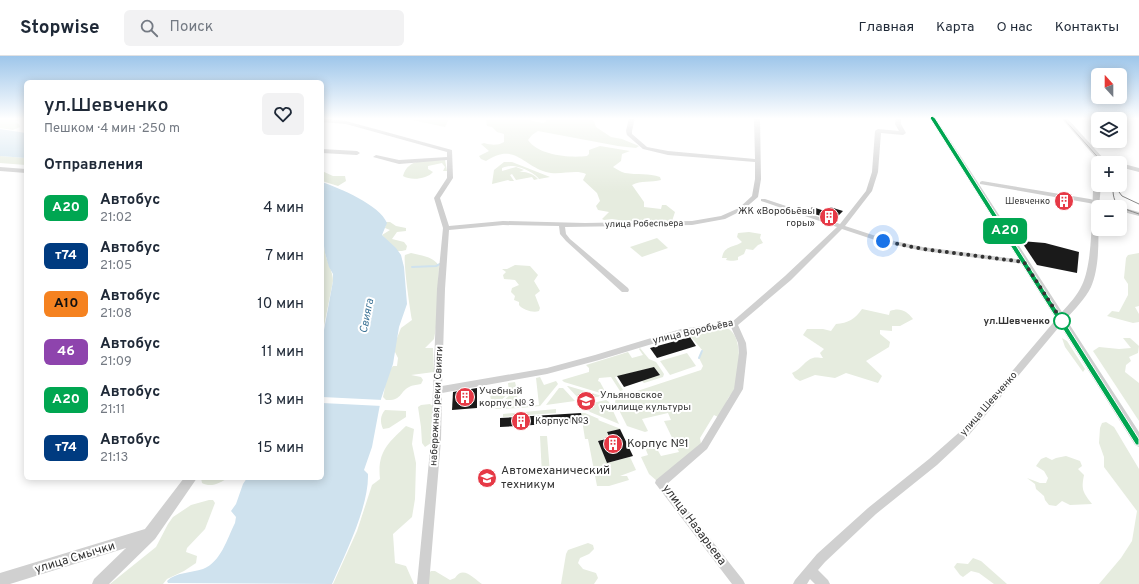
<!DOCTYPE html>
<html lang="ru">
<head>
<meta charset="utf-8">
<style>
  :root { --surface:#fff; --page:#f2f2f3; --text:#1f2937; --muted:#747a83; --line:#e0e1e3 }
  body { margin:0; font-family:Overpass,sans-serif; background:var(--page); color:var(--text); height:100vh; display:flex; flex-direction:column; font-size:15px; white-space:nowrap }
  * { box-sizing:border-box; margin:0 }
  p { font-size:13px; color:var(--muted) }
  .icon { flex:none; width:22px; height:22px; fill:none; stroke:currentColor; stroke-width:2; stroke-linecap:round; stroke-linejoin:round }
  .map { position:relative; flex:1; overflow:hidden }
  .sheet { position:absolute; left:24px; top:24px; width:300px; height:400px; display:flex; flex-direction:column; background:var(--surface); border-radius:6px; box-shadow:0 2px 10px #0003 }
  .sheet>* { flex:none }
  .badge { padding:0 8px; border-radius:6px; font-size:14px; line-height:26px }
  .needle { width:26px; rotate:339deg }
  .fabs { position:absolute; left:1091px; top:12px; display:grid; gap:8px }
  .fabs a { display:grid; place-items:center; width:36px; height:36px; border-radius:6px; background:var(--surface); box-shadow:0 2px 10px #0003; font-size:20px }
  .you { position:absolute; width:20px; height:20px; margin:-10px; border:3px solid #fff; border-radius:50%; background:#1a73e8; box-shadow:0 0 0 6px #1a73e833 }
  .map>.badge { position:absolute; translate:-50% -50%; box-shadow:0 0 0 2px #fff }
  h2 { padding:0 20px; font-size:15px; line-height:36px }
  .round { display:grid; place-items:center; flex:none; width:42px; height:42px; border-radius:6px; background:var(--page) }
  .head { display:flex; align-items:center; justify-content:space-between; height:68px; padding:0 20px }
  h1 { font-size:19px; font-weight:600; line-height:30px }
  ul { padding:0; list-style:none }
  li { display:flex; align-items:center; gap:12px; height:48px; padding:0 20px }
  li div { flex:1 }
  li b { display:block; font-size:15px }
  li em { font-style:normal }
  li .badge { min-width:44px; font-weight:700; text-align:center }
  header { display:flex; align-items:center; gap:24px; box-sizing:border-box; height:56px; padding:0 20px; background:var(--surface); border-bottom:1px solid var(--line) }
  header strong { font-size:19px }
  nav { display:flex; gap:22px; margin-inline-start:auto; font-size:14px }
  .search { width:280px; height:36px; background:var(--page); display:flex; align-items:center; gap:10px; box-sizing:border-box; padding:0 14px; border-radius:6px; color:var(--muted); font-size:15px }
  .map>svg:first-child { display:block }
  .green { fill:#e6ecdf }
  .water { fill:#cfe2ee }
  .pier { fill:#fff }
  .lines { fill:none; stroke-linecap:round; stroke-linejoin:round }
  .stream { stroke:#cfe2ee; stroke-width:2 }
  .building { fill:#1a1a1a }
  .minor { fill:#d0d0d0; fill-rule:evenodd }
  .tertiary { fill:#d0d0d0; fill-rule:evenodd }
  .tram { stroke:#888; stroke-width:1 }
  .line { fill:#00a651; stroke:#fff }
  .walk { stroke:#333; stroke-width:4; stroke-dasharray:0 7.2 }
  .stop-dot { fill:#fff; stroke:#00a651; stroke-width:2 }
  .labels { text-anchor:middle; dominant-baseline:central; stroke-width:4; stroke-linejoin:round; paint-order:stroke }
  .far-poi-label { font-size:9px; fill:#333; stroke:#fff; text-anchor:end }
  .far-street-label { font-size:9px; fill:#333; stroke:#fff }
  .poi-label { font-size:10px; fill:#333; stroke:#fff; text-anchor:start }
  .stop-label { font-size:10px; font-weight:bold; fill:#333; stroke:#fff; text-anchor:end }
  .street-label { font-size:10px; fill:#333; stroke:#fff }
  .water-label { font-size:11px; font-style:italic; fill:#3f7597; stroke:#fff }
  .near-poi-label { font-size:12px; fill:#333; stroke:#fff; text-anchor:start }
  .near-street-label { font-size:12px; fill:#333; stroke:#fff }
</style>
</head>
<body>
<header>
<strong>Stopwise</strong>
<div class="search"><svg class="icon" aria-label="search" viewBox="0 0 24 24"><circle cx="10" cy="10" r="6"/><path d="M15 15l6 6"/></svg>Поиск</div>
<nav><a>Главная</a><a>Карта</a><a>О нас</a><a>Контакты</a></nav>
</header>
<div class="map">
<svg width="1139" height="528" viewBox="0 0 1139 528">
  <rect width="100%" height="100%" fill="#fff"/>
  <g class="green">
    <polygon points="0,62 23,62 15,66 19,68 20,71 13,74 0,72"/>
    <polygon points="403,62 449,63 445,71"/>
    <path d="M486 62H530L532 65 543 67 547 65 544 62H589L594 65 596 71 611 81 622 83 639 90 636 92 618 90 538 75 532 79 528 84C539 100 571 102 587 100L589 98V94L600 90 630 95 622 98 621 105 613 111C617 113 621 116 625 117 637 119 649 117 660 121L661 124C651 127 641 124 632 129L644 146V151L661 153 662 149H666L675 156 672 165H625L612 163 604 164 602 163 609 156 598 154 596 150 600 145 597 137 583 124 586 118C575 113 559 120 546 116 522 109 514 86 486 105L481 103 479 100 489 95 481 88 484 87C491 89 497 90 504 86V78L497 76 492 71 487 70Z"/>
    <polygon points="0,100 26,102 26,109 0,107"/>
    <path d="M445 104 447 115H443L445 111 442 107 428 110V113L433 116C427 123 411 125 403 120 408 101 429 105 445 104Z"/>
    <path d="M504 106H512L550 121 539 123C535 117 520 110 512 110 509 110 505 111 502 112V115L516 111 524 114 519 116C525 115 534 118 538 123L534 124 532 121 516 124 512 118 510 119 514 125H510L508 124 492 128 494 114Z"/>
    <polygon points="322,115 333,120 345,120 346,125 338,130 322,125"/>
    <polygon points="386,166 390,166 396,170 406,172 406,175 397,176 392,183 404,186 407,190 406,194 402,195 396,195 382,179 390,174 385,172"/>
    <path d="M322 176C325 183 324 189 325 196 327 207 333 215 333 225L323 275H322Z"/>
    <path d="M749 176 761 178 760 182 763 187 758 189 753 194 746 193 744 198 738 201V204C735 205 729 205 726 204L727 202H722C724 189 734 192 742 186L737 181 738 177Z"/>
    <polygon points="657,182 668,192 642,201 630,191"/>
    <path d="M411 197C422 200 433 200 439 210L437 266 434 283 425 292H433L434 316 411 319 421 321 423 324 421 328C418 329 413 329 411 330 399 335 403 345 386 344L383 341C387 327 382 322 393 310H397L398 302 393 292 401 272 412 264C410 254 403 205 405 199Z"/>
    <polygon points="1139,197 1139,250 1135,251 1139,258 1139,266 1133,267 1107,260 1112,255 1119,256 1128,239 1128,228 1124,222 1126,202 1128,199"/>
    <path d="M515 209 530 210 538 219 534 225 540 235 535 239 540 252 539 255C533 257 523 254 519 249V246L514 244 515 240 511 236 512 232 519 229 515 224 504 223 503 219 506 216 502 213H507Z"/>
    <path d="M862 253 889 259 890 255C900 251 907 255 913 263L900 270H892V275L880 274V278L890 286 889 291 866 305 882 320 878 327 846 317 835 322 815 319 800 325 795 322 792 317C802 313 805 304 813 302 816 301 820 302 823 302L820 297 824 293 803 279 807 273H823L831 275 836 268C848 267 855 263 862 253Z"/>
    <path d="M727 272C744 279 740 321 734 334 732 338 728 341 727 345 724 351 723 356 718 361L714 359 700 382 701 388 657 425 649 418 641 401 648 399 646 394 651 387 653 386 661 400 679 396 664 365 671 364 668 357 642 363 648 375 645 376 627 370 615 346 616 342 701 314 703 310 699 302 703 295 691 281V278L704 275Z"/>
    <polygon points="1062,282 1067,285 1085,313 1083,316 1065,291"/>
    <polygon points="1123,282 1130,282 1139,290 1138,297 1129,301 1131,305 1126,309 1125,316 1139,327 1139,365 1093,295 1099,291 1119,293 1131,292"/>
    <polygon points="640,292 649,303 656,306 664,318 663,321 644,327 642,325 660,319 654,311 615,321 623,334 620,335 611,321 599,322 598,325 600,326 607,339 564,326 562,324 589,316 589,312 586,309 628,296 632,302 643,299 639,293"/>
    <polygon points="687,297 696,310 670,319 660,305"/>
    <polygon points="540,321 544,329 556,325 558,328 540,350 521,352 521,343 527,343 528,350 539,349 536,322"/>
    <polygon points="515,326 516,330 513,333 493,352 492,352 490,338 509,335 508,327"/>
    <polygon points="567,330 568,330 602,340 580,344"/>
    <polygon points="559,332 563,332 575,345 546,349"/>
    <polygon points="516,333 519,352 495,353"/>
    <polygon points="606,344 609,346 619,368 590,356 583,349"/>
    <polygon points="430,348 434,351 431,387 425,391 422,387 421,371 418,351 421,349"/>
    <polygon points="556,353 556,357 503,361 503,358"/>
    <path d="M385 354 406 355V361L389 372 383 373C380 366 380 360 385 354Z"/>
    <polygon points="581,357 585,357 599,363 598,364 621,373 607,376 609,381 598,385 607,407 630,401 636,414 620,420 627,420 629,424 609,430 597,430 588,383 585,383"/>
    <polygon points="1106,366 1114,371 1139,413 1139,528 1099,528 1121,502 1132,485 1137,455 1104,411 1104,401 1099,387 1100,372 1102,367"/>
    <path d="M406 370 414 373 412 388 416 407 415 443 412 461 393 478 395 507 406 510 414 528H333L357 475 372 429 380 423C377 396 388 387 406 370Z"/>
    <polygon points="540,380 547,380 550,417 542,419"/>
    <path d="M1066 400 1080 405 1082 410 1078 413 1084 419C1081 434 1083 436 1092 448L1070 449 1062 445 1056 450 1049 449 1045 444 1044 440 1036 433 1035 428 1027 422 1040 427H1046L1048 422 1044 415 1036 410 1041 403 1046 401 1052 404 1056 402Z"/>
    <path d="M201 422H228C220 427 211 432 202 427Z"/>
    <polygon points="209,444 213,444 215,447 205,473 187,492 186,496 197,500 196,507 184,515 167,523 163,528 110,528 156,491 168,468 173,461 191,449"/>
    <polygon points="588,487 593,489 594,493 589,498 580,502 578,507 583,513 596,517 598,522 594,528 561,528 566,498 568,494"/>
    <polygon points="973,502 981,505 1007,528 994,528 979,517 971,515 963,521 960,519 954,511 957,507 968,508"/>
    <path d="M431 515H435L450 524 455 522C463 509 474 523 482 528H423L427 519Z"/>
  </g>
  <g class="water">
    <polygon points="0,73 26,77 26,102 0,100"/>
    <path d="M322 126C339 132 380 149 387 167L382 179 396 192 401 199 404 211 407 248 399 271 393 308 381 343 372 391 364 414 368 418C369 451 345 498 332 528L168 527 167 525C176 516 191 517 203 513 221 506 227 483 235 467L236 461 231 455 236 448 243 428 247 422H322V275L324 274 333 225V218L329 211 325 197 322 176Z"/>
  </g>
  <polygon class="pier" points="322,341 383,344 382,350 322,347"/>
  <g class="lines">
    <g class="stream">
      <polyline points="412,211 436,210 440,208"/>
      <polyline points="699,302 702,295"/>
    </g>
  </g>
  <g class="building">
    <polygon points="812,151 825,155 830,151 843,155 834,164 808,156"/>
    <polygon points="1021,185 1045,187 1079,196 1077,217 1037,209"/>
    <polygon points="690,281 696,290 657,302 650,292"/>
    <polygon points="654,311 660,319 624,331 617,320"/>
    <polygon points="477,332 477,352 452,354 453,336"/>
    <polygon points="581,357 583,366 500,371 500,362"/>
    <polygon points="620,373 633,400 607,407 598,385 610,382 607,376"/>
  </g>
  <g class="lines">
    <g class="minor">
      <polygon points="322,62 346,65 452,94 453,122 440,142 449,170 503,165 585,167 692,165 721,160 739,152 752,140 755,123 755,106 668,99 643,93 627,79 626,75 629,62 635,62 632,75 632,78 647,91 668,95 755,103 754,62 760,62 761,123 758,141 743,154 725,163 692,169 565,171 566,178 570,183 628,232 629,234 628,236 622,236 566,185 560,178 559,170 503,169 449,174 445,233 442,330 547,312 595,299 681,273 732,266 785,220 837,171 761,145 761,143 765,143 840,168 866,135 872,116 875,75 878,73 899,75 895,68 896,62 901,62 901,68 906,77 903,79 881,77 878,116 872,135 845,170 885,183 923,191 1024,204 1028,206 1024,208 923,195 881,186 842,173 791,224 738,269 746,287 747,297 743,333 707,393 667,428 743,524 745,528 732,528 655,427 656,424 701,387 734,333 739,297 738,287 731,271 682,279 599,304 547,318 442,337 441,384 429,528 417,528 431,384 437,233 443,172 434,142 447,122 447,104 399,108 373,101 376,99 399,104 447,101 447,96 346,68 322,66"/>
      <polygon points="322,93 357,95 360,97 357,99 322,97"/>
      <polygon points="1101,101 1116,106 1117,107 1108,107 1099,104 1098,103"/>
      <polygon points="1120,107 1139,112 1139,116 1120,111"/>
      <polygon points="982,125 1090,143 1114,150 1115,151 1105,151 1089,147 980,128 980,126"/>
      <polygon points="1120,151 1139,156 1139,160 1120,155"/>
      <polygon points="1061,260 1064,261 1065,263 1064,265 969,379 937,409 876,458 825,506 818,514 828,524 830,528 815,528 810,523 807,528 793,528 795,524 817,498 868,452 929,403 963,373 1058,261"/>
    </g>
    <g class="tertiary">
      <path d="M930 62H936L1062 256C1069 248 1077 240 1082 229 1094 204 1091 150 1094 120L1098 118V129H1101L1099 151H1098C1098 175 1101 208 1091 231 1085 243 1075 253 1066 263L1139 376V391L1135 389Z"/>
      <polygon points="1061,62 1067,62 1103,102 1104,107 1098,107 1097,109 1097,103"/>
      <polygon points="0,111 26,113 26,117 0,115"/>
      <polygon points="184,422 197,422 155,483 109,528 92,528 94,523 126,492 10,528 0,528 0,517 145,473"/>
    </g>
    <g class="tram">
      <polyline points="1063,62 1103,107"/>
      <path d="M1113 129C1112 151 1120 151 1139 158"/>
      <polyline points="1116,132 1122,140 1139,148"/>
    </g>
  </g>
  <linearGradient id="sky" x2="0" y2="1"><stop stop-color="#9ec6ea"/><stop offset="0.46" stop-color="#fff"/><stop offset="1" stop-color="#fff" stop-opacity="0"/></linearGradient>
  <rect width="1139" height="136" fill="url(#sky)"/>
  <polygon class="line" points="932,60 935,62 1139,383 1139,389 1136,389 930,62"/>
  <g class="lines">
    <polyline class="walk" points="883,185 923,193 1024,206 1062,265"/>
  </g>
  <defs>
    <symbol id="building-disc" viewBox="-11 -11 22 22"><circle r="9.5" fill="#e63946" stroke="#fff"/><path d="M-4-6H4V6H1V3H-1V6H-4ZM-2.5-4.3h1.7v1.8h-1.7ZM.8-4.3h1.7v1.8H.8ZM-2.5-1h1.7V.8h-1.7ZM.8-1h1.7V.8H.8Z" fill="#fff"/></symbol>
    <symbol id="university-disc" viewBox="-11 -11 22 22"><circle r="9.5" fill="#e63946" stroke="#fff"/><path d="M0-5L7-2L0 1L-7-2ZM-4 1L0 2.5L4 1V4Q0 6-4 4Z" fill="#fff"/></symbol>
  </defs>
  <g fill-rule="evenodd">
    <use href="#building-disc" x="1053" y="134" width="22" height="22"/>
    <use href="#building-disc" x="818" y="150" width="22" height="22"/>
    <use href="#building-disc" x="454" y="330" width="22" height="22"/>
    <use href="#university-disc" x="575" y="334" width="22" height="22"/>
    <use href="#building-disc" x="510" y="354" width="22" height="22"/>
    <use href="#building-disc" x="602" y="377" width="22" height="22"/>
    <use href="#university-disc" x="476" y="411" width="22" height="22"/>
  </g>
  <circle class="stop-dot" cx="1062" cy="265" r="8"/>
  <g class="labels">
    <g class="far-poi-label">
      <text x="1050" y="145">Шевченко</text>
    </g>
    <g class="far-street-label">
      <text transform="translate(644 168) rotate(-1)">улица Робеспьера</text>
    </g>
    <g class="poi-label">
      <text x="815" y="155" text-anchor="end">ЖК «Воробьёвы<tspan x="815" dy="12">горы»</tspan></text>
      <text x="479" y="335">Учебный<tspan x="479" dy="12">корпус № 3</tspan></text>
      <text x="600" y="339">Ульяновское<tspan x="600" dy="12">училище культуры</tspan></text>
      <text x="535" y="365">Корпус №3</text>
    </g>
    <g class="stop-label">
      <text x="1050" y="265">ул.Шевченко</text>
    </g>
    <g class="street-label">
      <text transform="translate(693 276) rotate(-13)">улица Воробьёва</text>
      <text transform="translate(989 348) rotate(-49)">улица Шевченко</text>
      <text transform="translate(437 350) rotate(-87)">набережная реки Свияги</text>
    </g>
    <g class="water-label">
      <text transform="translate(367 260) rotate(-79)">Свияга</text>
    </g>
    <g class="near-poi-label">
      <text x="627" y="388">Корпус №1</text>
      <text x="501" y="415">Автомеханический<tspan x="501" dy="14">техникум</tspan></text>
    </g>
    <g class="near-street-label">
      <text transform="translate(694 469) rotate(53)">улица Назарьева</text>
      <text transform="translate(75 502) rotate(-17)">улица Смычки</text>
    </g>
  </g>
</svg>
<div class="fabs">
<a><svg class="needle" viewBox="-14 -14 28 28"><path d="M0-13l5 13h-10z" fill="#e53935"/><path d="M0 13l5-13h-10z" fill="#747a83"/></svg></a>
<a><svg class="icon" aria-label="layers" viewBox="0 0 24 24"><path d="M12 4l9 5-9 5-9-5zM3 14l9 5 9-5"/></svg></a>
<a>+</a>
<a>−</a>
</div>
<div class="you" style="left:883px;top:185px"></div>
<b class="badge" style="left:1005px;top:175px;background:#00a651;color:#fff">А20</b>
<section class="sheet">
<div class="head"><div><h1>ул.Шевченко</h1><p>Пешком · 4 мин · 250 m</p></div><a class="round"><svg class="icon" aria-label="heart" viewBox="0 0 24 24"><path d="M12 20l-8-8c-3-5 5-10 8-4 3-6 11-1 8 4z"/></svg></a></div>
<h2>Отправления</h2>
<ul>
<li><span class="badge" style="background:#00a651;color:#fff">А20</span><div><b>Автобус</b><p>21:02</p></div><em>4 мин</em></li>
<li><span class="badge" style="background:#003b80;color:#fff">т74</span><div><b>Автобус</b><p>21:05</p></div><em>7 мин</em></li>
<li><span class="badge" style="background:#f58220;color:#111">А10</span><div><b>Автобус</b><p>21:08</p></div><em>10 мин</em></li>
<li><span class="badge" style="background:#8e44ad;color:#fff">46</span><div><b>Автобус</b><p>21:09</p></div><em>11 мин</em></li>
<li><span class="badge" style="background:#00a651;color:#fff">А20</span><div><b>Автобус</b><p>21:11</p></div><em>13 мин</em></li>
<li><span class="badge" style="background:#003b80;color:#fff">т74</span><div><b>Автобус</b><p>21:13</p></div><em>15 мин</em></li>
</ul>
</section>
</div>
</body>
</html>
